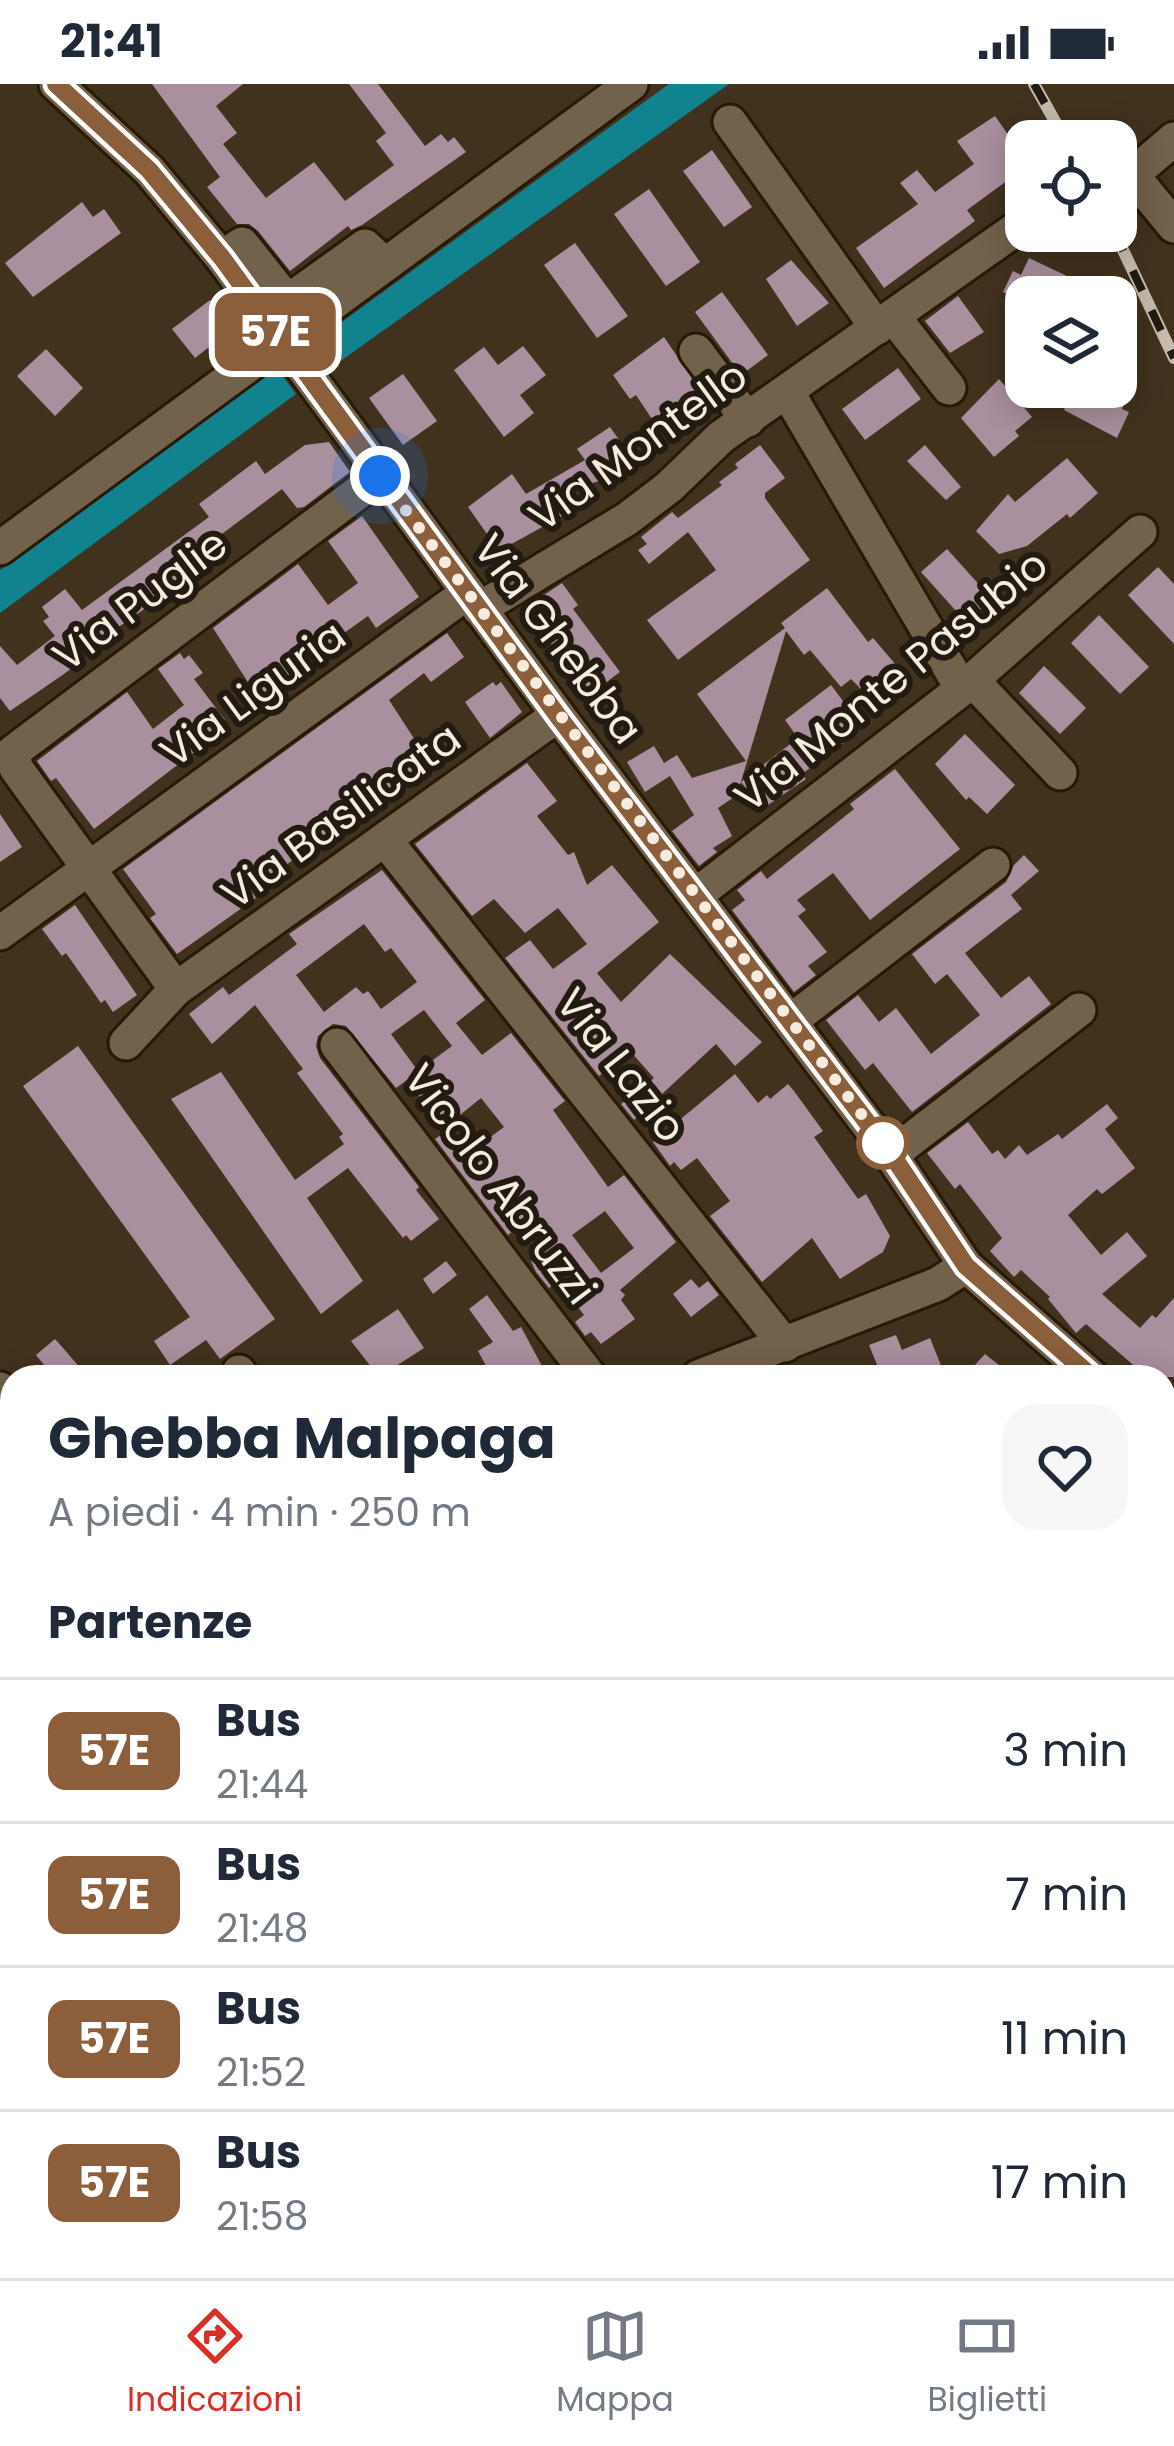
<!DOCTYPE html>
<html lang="it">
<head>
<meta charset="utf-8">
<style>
  :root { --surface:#fff; --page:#f6f6f7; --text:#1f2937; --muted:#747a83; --line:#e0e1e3; --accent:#d93025 }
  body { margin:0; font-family:Poppins,sans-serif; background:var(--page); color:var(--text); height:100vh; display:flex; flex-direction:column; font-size:45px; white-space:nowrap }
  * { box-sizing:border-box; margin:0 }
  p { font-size:39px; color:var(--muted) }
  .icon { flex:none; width:66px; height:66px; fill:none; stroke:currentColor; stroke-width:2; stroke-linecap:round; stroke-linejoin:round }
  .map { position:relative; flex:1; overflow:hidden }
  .drawer { position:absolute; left:0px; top:1281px; width:1176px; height:915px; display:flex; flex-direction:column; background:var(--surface); border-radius:36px 36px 0 0; box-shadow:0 6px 30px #0003 }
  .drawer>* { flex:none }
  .badge { padding:0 24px; border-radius:18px; font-size:42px; line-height:78px }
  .tools { position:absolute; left:1005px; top:36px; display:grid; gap:24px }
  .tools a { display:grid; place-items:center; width:132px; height:132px; border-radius:24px; background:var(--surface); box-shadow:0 6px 30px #0003; font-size:60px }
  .you { position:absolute; width:60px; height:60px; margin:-30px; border:9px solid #fff; border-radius:50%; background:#1a73e8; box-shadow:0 0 0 18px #1a73e833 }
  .map>.badge { position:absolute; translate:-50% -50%; box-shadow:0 0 0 6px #fff }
  h2 { padding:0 48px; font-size:45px; line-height:108px }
  .round { display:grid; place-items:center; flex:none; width:126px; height:126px; border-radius:36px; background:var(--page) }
  .summary { display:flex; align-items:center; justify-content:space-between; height:204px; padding:0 48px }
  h1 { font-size:57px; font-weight:700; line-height:90px }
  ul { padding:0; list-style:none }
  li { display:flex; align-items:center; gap:36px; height:144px; padding:0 48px; border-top:3px solid var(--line) }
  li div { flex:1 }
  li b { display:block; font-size:45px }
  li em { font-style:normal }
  li .badge { min-width:132px; font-weight:700; text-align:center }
  .status { display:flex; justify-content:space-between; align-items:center; height:84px; padding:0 60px; background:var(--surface); direction:ltr }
  .status svg { height:33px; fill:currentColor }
  .tab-bar { display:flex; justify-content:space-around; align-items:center; height:168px; border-top:3px solid var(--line); background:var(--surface); font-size:33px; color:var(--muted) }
  .tab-bar a { display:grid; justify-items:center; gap:6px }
  .tab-bar .on { color:var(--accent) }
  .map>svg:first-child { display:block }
  .green { fill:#556500 }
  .water { fill:#11838e }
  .building { fill:#aa8f9e; fill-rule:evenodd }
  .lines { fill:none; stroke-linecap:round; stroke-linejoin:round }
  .minor-casing { stroke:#271906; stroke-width:39 }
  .minor { stroke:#72614b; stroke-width:33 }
  .rail-casing { stroke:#c6bbac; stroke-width:12 }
  .rail { stroke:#221b12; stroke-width:8; stroke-dasharray:22; stroke-linecap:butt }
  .line-casing { stroke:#fff; stroke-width:27 }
  .line { stroke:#8b5e3c; stroke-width:18 }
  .walk { stroke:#f5ecdf; stroke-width:12; stroke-dasharray:0 21.6 }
  .stop-dot { fill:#fff; stroke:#8b5e3c; stroke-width:6 }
  .labels { text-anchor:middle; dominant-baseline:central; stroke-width:12; stroke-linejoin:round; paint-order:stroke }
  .street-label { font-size:42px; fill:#f5ecdf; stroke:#221b12 }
</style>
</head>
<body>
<div class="status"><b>21:41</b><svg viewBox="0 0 49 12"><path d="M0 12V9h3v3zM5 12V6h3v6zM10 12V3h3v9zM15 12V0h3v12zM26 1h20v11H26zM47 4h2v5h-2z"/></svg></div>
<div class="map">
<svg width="1174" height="2194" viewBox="0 0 1174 2194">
  <rect width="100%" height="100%" fill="#41321e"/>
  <polygon class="green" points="12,1631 12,1748 9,1743 0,1744 0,1635"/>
  <g class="water">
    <polygon points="669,0 729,0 328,286 310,261"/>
    <polygon points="277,284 296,310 0,529 0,486"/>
  </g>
  <g class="building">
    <polygon points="152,0 243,0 216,22 237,49 223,60 266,114 314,78 345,117 394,81 376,57 386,49 349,0 378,0 425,62 441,50 448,58 454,53 466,68 362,141 351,146 348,142 290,187 258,147 249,140 237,140 207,103 220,93"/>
    <polygon points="995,32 1026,76 1026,83 967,126 975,137 884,204 856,164 918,120 900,99 917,86 935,108 974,80 957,57"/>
    <polygon points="712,66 752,123 724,143 683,87"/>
    <polygon points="649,105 700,178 666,202 614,130"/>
    <polygon points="82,118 93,133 104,125 121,149 33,213 5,179"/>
    <polygon points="575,159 628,232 597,254 544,181"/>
    <polygon points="1029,174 1069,193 1060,213 1026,213 1026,219 1003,208 1013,187 1021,191"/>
    <polygon points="791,176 829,219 797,242 766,195"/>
    <polygon points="722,208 768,271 741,291 695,228"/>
    <polygon points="958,212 984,248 950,269 925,237"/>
    <polygon points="210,216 232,245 195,274 172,245"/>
    <polygon points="664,253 704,312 658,344 636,311 630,315 613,291"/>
    <polygon points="523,262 546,291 520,311 534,329 504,353 454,286 484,263 498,281"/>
    <polygon points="46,265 83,304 55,332 17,292"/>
    <polygon points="898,284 921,315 865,356 842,325"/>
    <polygon points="403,290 437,337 403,361 369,314"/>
    <polygon points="999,295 1032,333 1015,347 1019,352 994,373 961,334"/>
    <polygon points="1075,303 1132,303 1122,325 1129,328 1117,354 1064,326"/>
    <polygon points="610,343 636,380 623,391 569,405 580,422 499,467 468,423 512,390 526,410 585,376 577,365"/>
    <polygon points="329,358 350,388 304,423 297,424 282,405 199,467 203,472 186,485 189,488 147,518 150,521 77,572 81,577 64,590 10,627 0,614 0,562 17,581 55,552 43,537 49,533 42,523 65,505 82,526 209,433 199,420 256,377 265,390 305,361"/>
    <polygon points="760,361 785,394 765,409 765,414 810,476 678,576 647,536 716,486 688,448 649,480 638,466 647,460 641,453 672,428 678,434 722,401 719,398 738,384 735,380"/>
    <polygon points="925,361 961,403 946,416 907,377"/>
    <polygon points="1067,374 1098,409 1070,434 1067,430 1027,462 999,470 976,447 1008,410 1015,418"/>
    <polygon points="362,432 419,513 376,544 368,532 330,559 334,564 277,603 284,613 266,626 213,544 298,480 328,521 358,499 328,457"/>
    <polygon points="947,465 992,515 966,538 921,488"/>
    <polygon points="1158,483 1174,500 1174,560 1128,511"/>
    <polygon points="562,499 578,521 573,525 620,588 589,611 531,533 541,526 535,517"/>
    <polygon points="827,504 868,558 873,554 908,595 877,621 851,595 841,603 810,566 804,571 786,547 737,711 718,724 732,752 713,764 717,768 699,782 672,747 694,731 670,692 645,708 627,678 654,662 664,679 677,671 692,694 746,677 697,610 785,544 781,539"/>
    <polygon points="1099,531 1149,583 1120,610 1071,559"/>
    <polygon points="447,549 464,573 431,598 424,589 389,616 428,676 407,691 411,697 396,707 393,702 314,759 252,808 256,814 177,870 150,834 156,830 123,785"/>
    <polygon points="180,569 184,575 189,571 203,589 194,595 225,636 214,644 219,649 94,745 56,694 51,697 37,677 127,608 153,645 184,621 158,585"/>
    <polygon points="1044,582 1086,624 1060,650 1019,609"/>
    <polygon points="493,598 496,602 501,598 522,628 490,654 465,618"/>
    <polygon points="831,601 858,637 841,651 846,657 802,690 806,695 762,725 741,698 798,654 785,636"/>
    <polygon points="965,650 1015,701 987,730 969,713 966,716 935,680"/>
    <polygon points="527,679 557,717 537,732 568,771 574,768 587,801 612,781 659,838 597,889 621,918 670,870 762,958 735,982 716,960 634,1036 621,1020 654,994 630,967 599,992 505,874 530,856 553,885 587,860 558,824 525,849 494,815 472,832 415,760"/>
    <polygon points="895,685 960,765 870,836 833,789 797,816 806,826 798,832 827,868 808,882 816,891 794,908 732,826 745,816 737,806 761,787 767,795 854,725 850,720"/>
    <polygon points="0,730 22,763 0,778"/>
    <polygon points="1024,771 1039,787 1011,811 1022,825 965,869 1001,914 1029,892 1051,920 912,1028 873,979 865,986 826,936 858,911 879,938 896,924 931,970 980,931 947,890 935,900 912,870 1006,798 1014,781"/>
    <path d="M382 786 485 916 456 939 482 971 511 949 565 1017 553 1026 608 1103 624 1091 676 1158 620 1206 625 1211 621 1216 635 1235 601 1260 591 1248 585 1252 575 1238 584 1231 558 1197 549 1204 536 1188 531 1177 540 1171 518 1143 508 1151 435 1055 444 1049 462 1074 504 1043 481 1014 444 1044 407 996 396 1004 346 942 333 940 318 952 316 962 320 974 419 1103 416 1106 439 1135 411 1157 406 1151 403 1154 348 1084 307 1114 363 1197 321 1230 171 1015 221 988 295 1096 344 1060 339 1053 343 1050 297 989 303 985 255 921 212 960 189 930 223 903 229 911 297 860 289 850ZM364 840 385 868 391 864 417 898 381 925 368 907 363 910 356 903 324 928 296 891ZM424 926 452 962 418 987 391 950ZM605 1127 634 1164 601 1189 572 1151Z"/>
    <polygon points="75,821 137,911 113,928 105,916 101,919 66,869 62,872 42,845"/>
    <polygon points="78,962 275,1235 220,1275 206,1256 170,1281 154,1257 190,1233 23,1002"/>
    <polygon points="735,990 758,1019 767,1011 770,1015 788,1000 794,1007 823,1047 814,1053 858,1115 866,1110 890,1152 883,1168 840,1195 812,1154 762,1198 710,1132 730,1117 717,1100 697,1074 681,1086 674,1078 670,1082 653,1058"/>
    <polygon points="1107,1020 1118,1034 1105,1045 1135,1084 1102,1110 1097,1105 1068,1131 1101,1171 1127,1148 1147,1172 1102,1210 1140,1244 1152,1231 1156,1234 1174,1214 1174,1293 1147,1293 1086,1240 1076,1249 1048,1215 1050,1213 1021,1186 1014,1193 990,1167 1002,1154 960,1100 955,1105 927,1069 968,1038 992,1070 998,1066 1005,1075 1019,1061 1027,1071 1058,1050 1062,1055"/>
    <polygon points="446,1177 457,1191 433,1210 423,1195"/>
    <polygon points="691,1195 699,1204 708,1197 719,1211 691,1233 673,1210"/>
    <polygon points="487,1211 513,1247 521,1243 542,1282 521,1293 492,1293 478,1267 493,1258 469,1225"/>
    <polygon points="398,1225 424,1264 379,1293 351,1257"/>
    <polygon points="896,1251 902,1266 930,1254 942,1284 919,1293 882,1293 869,1261"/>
    <polygon points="55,1255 63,1264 88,1293 54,1293 36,1271"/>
    <polygon points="985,1270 1014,1293 964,1293"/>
  </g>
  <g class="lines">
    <defs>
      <g id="minor">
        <polyline points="56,0 149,86 222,174 558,631 891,1071 966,1182 1092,1293"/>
        <polyline points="730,38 877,244"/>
        <polyline points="1174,55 1132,91 1174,142"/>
        <polyline points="222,174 242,160 284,213 291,215 365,162 384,180"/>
        <polyline points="893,232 949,304"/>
        <polyline points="696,267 748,336"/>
        <polyline points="788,309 962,605"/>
        <polyline points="0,464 631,0"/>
        <polyline points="479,525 627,435 669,403 721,353 1026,138"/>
        <polyline points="972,596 1060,689"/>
        <polyline points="386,757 785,1261"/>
        <polyline points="696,811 962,605 1140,448"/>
        <polyline points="0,849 467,509"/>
        <polyline points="176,905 558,631"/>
        <polyline points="792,936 993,781"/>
        <polyline points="126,959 176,905 16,684 13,668 380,392"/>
        <polyline points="337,961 590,1293"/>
        <polyline points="891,1071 1079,926"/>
        <polyline points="239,1288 242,1293"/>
        <polyline points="698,1293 938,1200 966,1182"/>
        <polyline points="0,1305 12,1320"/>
        <polyline points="1164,1356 1174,1365"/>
        <polyline points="0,1437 12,1452"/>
        <polyline points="1164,1475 1174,1471"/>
        <polyline points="1164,1502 1174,1531"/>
        <polyline points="0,1554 12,1550"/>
        <polyline points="1164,1769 1174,1760"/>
        <polyline points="1164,1808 1174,1819"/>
        <polyline points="0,2065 12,2064"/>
        <polyline points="1164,2129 1174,2142"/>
        <polyline points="302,2184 311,2194"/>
        <polyline points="884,2184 889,2194"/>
        <polyline points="992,2184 999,2194"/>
      </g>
    </defs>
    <use href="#minor" class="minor-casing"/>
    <use href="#minor" class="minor"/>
    <defs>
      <g id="rail">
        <polyline points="1034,0 1066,57"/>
        <polyline points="1114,147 1174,274"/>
      </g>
    </defs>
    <use href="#rail" class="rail-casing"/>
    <use href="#rail" class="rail"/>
  </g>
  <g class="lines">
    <defs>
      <polyline id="line" points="56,0 149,86 222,174 558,632 892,1071 966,1182 1092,1293"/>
    </defs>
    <use href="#line" class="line-casing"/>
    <use href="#line" class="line"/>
    <polyline class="walk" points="380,392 892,1071 883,1059"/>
  </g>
  <circle class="stop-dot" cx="883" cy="1059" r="24"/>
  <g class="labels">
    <g class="street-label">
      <text transform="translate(638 362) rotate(-36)">Via Montello</text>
      <text transform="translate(140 516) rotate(-37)">Via Puglie</text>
      <text transform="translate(558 555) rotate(53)">Via Ghebba</text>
      <text transform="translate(891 597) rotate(-39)">Via Monte Pasubio</text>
      <text transform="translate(253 610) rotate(-36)">Via Liguria</text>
      <text transform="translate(341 732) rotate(-36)">Via Basilicata</text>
      <text transform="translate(621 981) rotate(52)">Via Lazio</text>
      <text transform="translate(500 1100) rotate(53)">Vicolo Abruzzi</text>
    </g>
  </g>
</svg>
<div class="tools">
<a><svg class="icon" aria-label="locate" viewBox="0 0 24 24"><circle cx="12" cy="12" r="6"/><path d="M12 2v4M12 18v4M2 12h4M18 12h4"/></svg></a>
<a><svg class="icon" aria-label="layers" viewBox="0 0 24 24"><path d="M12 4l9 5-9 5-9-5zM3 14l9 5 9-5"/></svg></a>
</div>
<div class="you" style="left:380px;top:392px"></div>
<b class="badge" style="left:275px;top:248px;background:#8b5e3c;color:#fff">57E</b>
<section class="drawer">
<div class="summary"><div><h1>Ghebba Malpaga</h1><p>A piedi · 4 min · 250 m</p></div><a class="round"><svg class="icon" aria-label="heart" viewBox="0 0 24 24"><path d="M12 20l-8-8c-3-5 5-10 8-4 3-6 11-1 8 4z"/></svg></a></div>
<h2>Partenze</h2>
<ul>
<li><span class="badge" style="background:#8b5e3c;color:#fff">57E</span><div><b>Bus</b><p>21:44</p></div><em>3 min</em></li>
<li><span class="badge" style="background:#8b5e3c;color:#fff">57E</span><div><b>Bus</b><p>21:48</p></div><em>7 min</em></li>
<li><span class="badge" style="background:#8b5e3c;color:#fff">57E</span><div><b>Bus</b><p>21:52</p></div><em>11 min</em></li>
<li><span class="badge" style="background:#8b5e3c;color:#fff">57E</span><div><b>Bus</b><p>21:58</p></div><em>17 min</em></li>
</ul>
</section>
</div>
<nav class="tab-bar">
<a class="on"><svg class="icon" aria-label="directions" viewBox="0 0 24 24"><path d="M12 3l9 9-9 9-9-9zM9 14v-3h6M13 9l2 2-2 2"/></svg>Indicazioni</a>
<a><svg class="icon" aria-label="map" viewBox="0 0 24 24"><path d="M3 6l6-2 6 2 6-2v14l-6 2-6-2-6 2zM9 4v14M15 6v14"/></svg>Mappa</a>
<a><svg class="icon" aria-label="tickets" viewBox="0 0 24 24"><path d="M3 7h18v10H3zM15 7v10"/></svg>Biglietti</a>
</nav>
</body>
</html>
